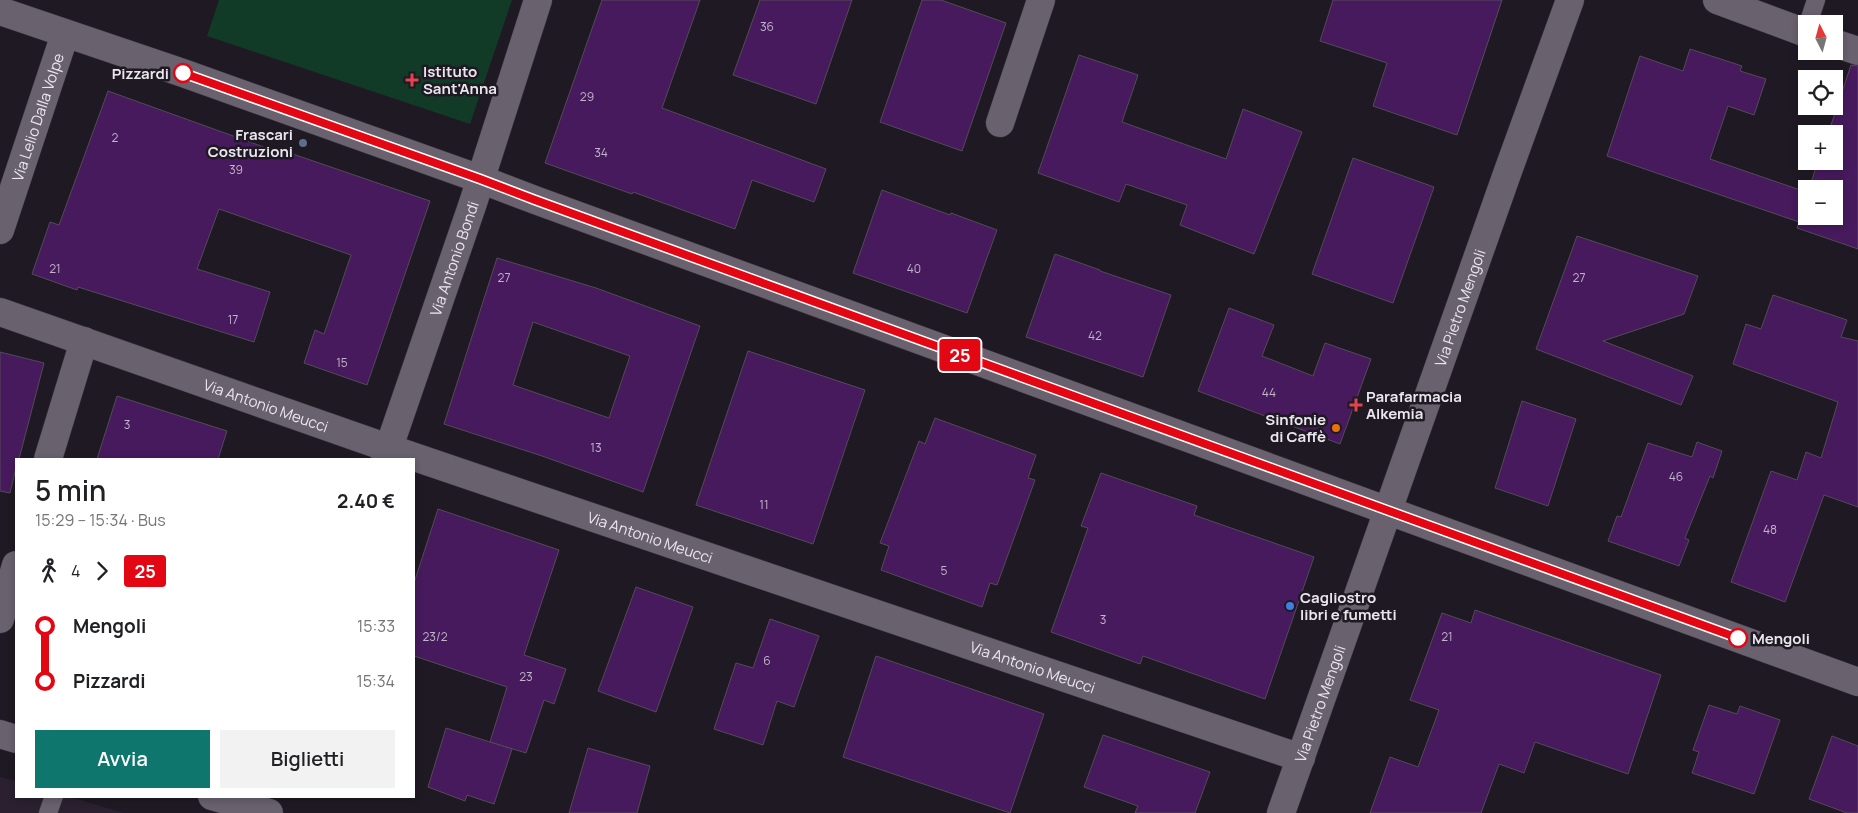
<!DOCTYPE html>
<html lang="it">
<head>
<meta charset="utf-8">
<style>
  :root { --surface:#fff; --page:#f2f2f2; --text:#202124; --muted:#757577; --accent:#0f766e }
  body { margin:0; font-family:Manrope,sans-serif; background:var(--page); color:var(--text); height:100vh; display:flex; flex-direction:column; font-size:19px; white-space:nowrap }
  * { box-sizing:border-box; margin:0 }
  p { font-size:16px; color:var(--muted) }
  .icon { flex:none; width:28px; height:28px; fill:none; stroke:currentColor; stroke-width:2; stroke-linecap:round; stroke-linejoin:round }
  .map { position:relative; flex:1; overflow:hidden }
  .sheet { position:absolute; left:15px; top:458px; width:400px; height:340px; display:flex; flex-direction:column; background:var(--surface); border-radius:0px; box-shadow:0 2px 8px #0003 }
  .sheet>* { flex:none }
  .badge { padding:0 10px; border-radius:4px; font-size:18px; line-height:32px }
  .needle { width:32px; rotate:354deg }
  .fabs { position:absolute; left:1798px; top:15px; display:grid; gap:10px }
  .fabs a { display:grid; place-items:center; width:45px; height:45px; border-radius:0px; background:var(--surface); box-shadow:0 2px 8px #0003; font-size:25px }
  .map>.badge { position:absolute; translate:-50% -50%; box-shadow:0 0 0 2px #fff }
  .legs { display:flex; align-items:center; gap:8px; height:55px; padding:0 20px; font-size:16px }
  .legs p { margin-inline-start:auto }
  .summary { display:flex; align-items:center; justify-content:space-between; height:85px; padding:0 20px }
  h1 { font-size:28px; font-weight:600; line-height:38px }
  .cta { display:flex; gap:10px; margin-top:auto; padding:10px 20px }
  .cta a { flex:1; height:58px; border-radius:0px; background:var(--accent); color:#fff; font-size:20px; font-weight:600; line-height:58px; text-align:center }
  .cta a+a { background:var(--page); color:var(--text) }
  ul { padding:0 20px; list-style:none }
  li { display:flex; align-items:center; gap:18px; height:55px; font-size:19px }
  li i { display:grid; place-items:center; width:8px; height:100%; margin:0 6px; background:currentColor }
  li i::after { content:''; width:12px; height:12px; margin:-6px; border:4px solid; border-radius:50%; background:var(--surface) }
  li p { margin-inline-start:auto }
  li:first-child i { background:linear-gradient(#0000 50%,currentColor 0) }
  li:last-child i { background:linear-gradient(currentColor 50%,#0000 0) }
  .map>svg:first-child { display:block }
  .built { fill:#2a2030 }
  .green { fill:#113b27 }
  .building { fill:#461a5c; stroke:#534b58; fill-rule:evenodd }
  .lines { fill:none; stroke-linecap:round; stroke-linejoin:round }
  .service-casing { stroke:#3a363e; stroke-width:19 }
  .minor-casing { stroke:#3a363e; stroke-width:29 }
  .tertiary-casing { stroke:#3a363e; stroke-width:29 }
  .secondary-casing { stroke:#3a363e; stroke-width:29 }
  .service { stroke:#69616e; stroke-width:18 }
  .minor { stroke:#69616e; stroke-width:28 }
  .tertiary { stroke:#69616e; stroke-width:28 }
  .secondary { stroke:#69616e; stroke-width:28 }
  .line-1-casing { stroke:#fff; stroke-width:11 }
  .line-1 { stroke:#e30613; stroke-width:8 }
  .stop-1-dot { fill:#fff; stroke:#e30613; stroke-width:2.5 }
  .health-dot { fill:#e0444e; stroke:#1f1923; stroke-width:2 }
  .service-dot { fill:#5c6f8a; stroke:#1f1923; stroke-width:2 }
  .food-dot { fill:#e8710a; stroke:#1f1923; stroke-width:2 }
  .shop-dot { fill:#3f7fe0; stroke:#1f1923; stroke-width:2 }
  .labels { text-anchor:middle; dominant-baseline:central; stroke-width:5; stroke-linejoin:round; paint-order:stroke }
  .number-label { font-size:12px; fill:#c1b3c9 }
  .poi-label { font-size:15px; font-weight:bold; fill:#eae6ed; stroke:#1f1923; text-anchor:start }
  .stop-label { font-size:15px; font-weight:bold; fill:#eae6ed; stroke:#1f1923; text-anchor:end }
  .street-label { font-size:15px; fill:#eae6ed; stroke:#1f1923 }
</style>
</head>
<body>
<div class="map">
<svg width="1858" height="813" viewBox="0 0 1858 813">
  <rect width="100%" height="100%" fill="#1f1923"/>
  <polygon class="built" points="0,777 16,781 16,796 67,796 124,813 0,813"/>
  <polygon class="green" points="219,0 512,0 470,124 207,36"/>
  <g class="building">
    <polygon points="602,0 700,0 662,108 826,169 814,202 752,180 735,229 633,192 632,194 545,163"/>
    <polygon points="760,0 852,0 816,104 733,75"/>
    <polygon points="922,0 941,0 1006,23 962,151 880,122"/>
    <polygon points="1333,0 1502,0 1457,135 1373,106 1387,63 1320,41"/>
    <polygon points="1690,49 1742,66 1740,71 1766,79 1754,115 1728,106 1710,159 1806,192 1806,216 1834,216 1834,189 1809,189 1818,161 1834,161 1834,134 1828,134 1851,65 1858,66 1858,249 1797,228 1799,222 1607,156 1640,56 1683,71"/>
    <polygon points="1079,55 1138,75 1122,122 1226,159 1243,109 1302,132 1254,254 1180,225 1187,205 1126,184 1119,202 1038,173"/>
    <polygon points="108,91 286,155 287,152 430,201 367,385 304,363 315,330 324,334 351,255 219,209 197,269 270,292 254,342 78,287 77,290 32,274 50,222 59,225"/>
    <polygon points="1353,158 1434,187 1393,303 1312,274"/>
    <polygon points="882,190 950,215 951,213 997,230 967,313 853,273"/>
    <polygon points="1577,236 1698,276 1684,314 1603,341 1693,376 1681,405 1536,349"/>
    <polygon points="1055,254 1100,270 1100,271 1171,295 1143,377 1026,337"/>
    <path d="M497 258 596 288 700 326 643 492 542 456 444 424ZM533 322 630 356 609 418 513 385Z"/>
    <polygon points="1773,295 1847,320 1841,337 1858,341 1858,507 1824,495 1785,602 1731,582 1771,471 1797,480 1806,452 1821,458 1838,402 1733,364 1746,324 1761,329"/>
    <polygon points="1229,308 1274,325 1262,356 1313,376 1325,343 1371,359 1340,444 1198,391"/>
    <polygon points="748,351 865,390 813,544 696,505"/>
    <polygon points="0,352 44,363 19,459 16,459 16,468 10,493 0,491"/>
    <polygon points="117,396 227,431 218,459 97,459"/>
    <polygon points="1522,401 1576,419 1548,506 1495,488"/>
    <polygon points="935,418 1036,455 1028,478 1035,480 997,585 990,583 982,607 881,570 889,546 880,543 919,441 925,444"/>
    <polygon points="1697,442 1722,451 1713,478 1710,476 1685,538 1689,540 1679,566 1608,541 1617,516 1621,517 1648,443 1692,457"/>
    <polygon points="1101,473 1197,506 1194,515 1314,557 1265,699 1143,656 1140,664 1051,632 1088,528 1081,526"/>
    <polygon points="438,509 559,550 524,655 566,669 554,704 544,700 526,753 490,742 507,687 414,656 414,583"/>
    <polygon points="636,587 693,607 656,712 598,691"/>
    <polygon points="1475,610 1661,675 1628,774 1535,742 1524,773 1499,764 1481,813 1370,813 1390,757 1418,767 1439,710 1410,700 1442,613 1471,623"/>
    <polygon points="770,619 819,636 794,707 777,701 763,745 714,729 736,663 753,668"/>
    <polygon points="876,656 1044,714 1010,813 843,757"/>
    <polygon points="1709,705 1737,714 1740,706 1780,720 1754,794 1692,773 1699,752 1693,750"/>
    <polygon points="446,728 512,749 494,804 467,795 465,801 428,787"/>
    <polygon points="1103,735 1210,772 1195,813 1135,813 1138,806 1084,787"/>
    <polygon points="1832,736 1858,746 1858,813 1847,813 1809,799"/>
    <polygon points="588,748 650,766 637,813 569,813"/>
  </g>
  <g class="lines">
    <defs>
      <g id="service">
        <polyline points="1808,24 1816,0"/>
        <polyline points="48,813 54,796"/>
      </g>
      <g id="minor">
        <polyline points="1717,0 1806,33"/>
        <polyline points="0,11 183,73 480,179 535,200 1858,682"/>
        <polyline points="1834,43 1858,51"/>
        <polyline points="1000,123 1041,0"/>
        <path id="s1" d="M0 230 65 34"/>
        <path id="s2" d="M0 312 388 448 1301 758"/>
        <polyline points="48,459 84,341"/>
        <path id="s3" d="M385 459 473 203 538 0"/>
        <polyline points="0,619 16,565"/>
      </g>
      <g id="tertiary">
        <polyline points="0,734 16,739"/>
        <polyline points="212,796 269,813"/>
      </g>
      <g id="secondary">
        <path id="s4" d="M1281 813 1508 171 1570 0"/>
      </g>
    </defs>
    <use href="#service" class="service-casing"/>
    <use href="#minor" class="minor-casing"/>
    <use href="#tertiary" class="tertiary-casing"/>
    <use href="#secondary" class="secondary-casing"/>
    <use href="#service" class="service"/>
    <use href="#minor" class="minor"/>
    <use href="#tertiary" class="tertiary"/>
    <use href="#secondary" class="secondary"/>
  </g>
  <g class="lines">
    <defs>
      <polyline id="line-1" points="183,73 480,179 535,200 1738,638"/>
    </defs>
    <use href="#line-1" class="line-1-casing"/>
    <use href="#line-1" class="line-1"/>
  </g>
  <g class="stop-1-dot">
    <circle cx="183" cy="73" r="9"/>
    <circle cx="1738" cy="638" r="9"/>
  </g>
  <g class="health-dot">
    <path d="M409.5 72.5h5v5h5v5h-5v5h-5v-5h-5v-5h5z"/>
    <path d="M1353.5 397.5h5v5h5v5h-5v5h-5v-5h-5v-5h5z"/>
  </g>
  <circle class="service-dot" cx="303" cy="143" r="5"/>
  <circle class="food-dot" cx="1336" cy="428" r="5"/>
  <circle class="shop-dot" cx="1290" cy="606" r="5"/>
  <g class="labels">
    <g class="number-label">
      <text x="767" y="26">36</text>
      <text x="587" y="96">29</text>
      <text x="115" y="137">2</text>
      <text x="601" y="152">34</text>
      <text x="236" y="169">39</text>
      <text x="55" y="268">21</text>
      <text x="914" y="268">40</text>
      <text x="504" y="277">27</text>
      <text x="1579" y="277">27</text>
      <text x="233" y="319">17</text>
      <text x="1095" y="335">42</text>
      <text x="342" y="362">15</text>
      <text x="1269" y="392">44</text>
      <text x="127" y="424">3</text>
      <text x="596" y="447">13</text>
      <text x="1676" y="476">46</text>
      <text x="764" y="504">11</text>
      <text x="1770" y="529">48</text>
      <text x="944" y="570">5</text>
      <text x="1103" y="619">3</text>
      <text x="435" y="636">23/2</text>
      <text x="1447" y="636">21</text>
      <text x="767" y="660">6</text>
      <text x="526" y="676">23</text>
    </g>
    <g class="poi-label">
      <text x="423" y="71">Istituto<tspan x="423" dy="17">Sant'Anna</tspan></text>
      <text x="293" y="134" text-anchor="end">Frascari<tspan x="293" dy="17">Costruzioni</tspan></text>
      <text x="1366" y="396">Parafarmacia<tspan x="1366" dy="17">Alkemia</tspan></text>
      <text x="1326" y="419" text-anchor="end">Sinfonie<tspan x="1326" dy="17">di Caffè</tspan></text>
      <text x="1300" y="597">Cagliostro<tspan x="1300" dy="17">libri e fumetti</tspan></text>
    </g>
    <g class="stop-label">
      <text x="169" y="73">Pizzardi</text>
      <text x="1752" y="638" text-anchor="start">Mengoli</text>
    </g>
    <g class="street-label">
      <text stroke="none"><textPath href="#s1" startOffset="119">Via Lelio Dalla Volpe</textPath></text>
      <text stroke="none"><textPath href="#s3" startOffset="212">Via Antonio Bondi</textPath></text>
      <text stroke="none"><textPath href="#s4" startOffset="536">Via Pietro Mengoli</textPath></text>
      <text stroke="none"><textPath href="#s2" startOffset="282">Via Antonio Meucci</textPath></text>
      <text stroke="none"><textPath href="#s2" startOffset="688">Via Antonio Meucci</textPath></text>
      <text stroke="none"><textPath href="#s2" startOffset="1092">Via Antonio Meucci</textPath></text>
      <text stroke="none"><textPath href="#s4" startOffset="116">Via Pietro Mengoli</textPath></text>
    </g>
  </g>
</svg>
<div class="fabs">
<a><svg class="needle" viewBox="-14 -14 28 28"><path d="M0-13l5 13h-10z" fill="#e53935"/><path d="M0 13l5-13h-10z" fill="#757577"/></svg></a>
<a><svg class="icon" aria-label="locate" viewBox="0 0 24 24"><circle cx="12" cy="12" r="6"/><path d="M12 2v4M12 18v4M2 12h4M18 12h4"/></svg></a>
<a>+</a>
<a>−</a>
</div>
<b class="badge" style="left:960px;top:355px;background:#e30613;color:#fff">25</b>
<section class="sheet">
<div class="summary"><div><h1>5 min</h1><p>15:29 – 15:34 · Bus</p></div><b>2.40 €</b></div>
<div class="legs"><svg class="icon" aria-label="walk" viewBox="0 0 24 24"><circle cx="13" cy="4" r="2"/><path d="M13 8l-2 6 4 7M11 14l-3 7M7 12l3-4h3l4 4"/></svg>4<svg class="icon" aria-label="forward" viewBox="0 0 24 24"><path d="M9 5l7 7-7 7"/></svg><b class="badge" style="background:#e30613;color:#fff">25</b></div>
<ul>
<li><i style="color:#e30613"></i><b>Mengoli</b><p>15:33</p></li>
<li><i style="color:#e30613"></i><b>Pizzardi</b><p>15:34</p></li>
</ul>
<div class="cta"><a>Avvia</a><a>Biglietti</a></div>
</section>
</div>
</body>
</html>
